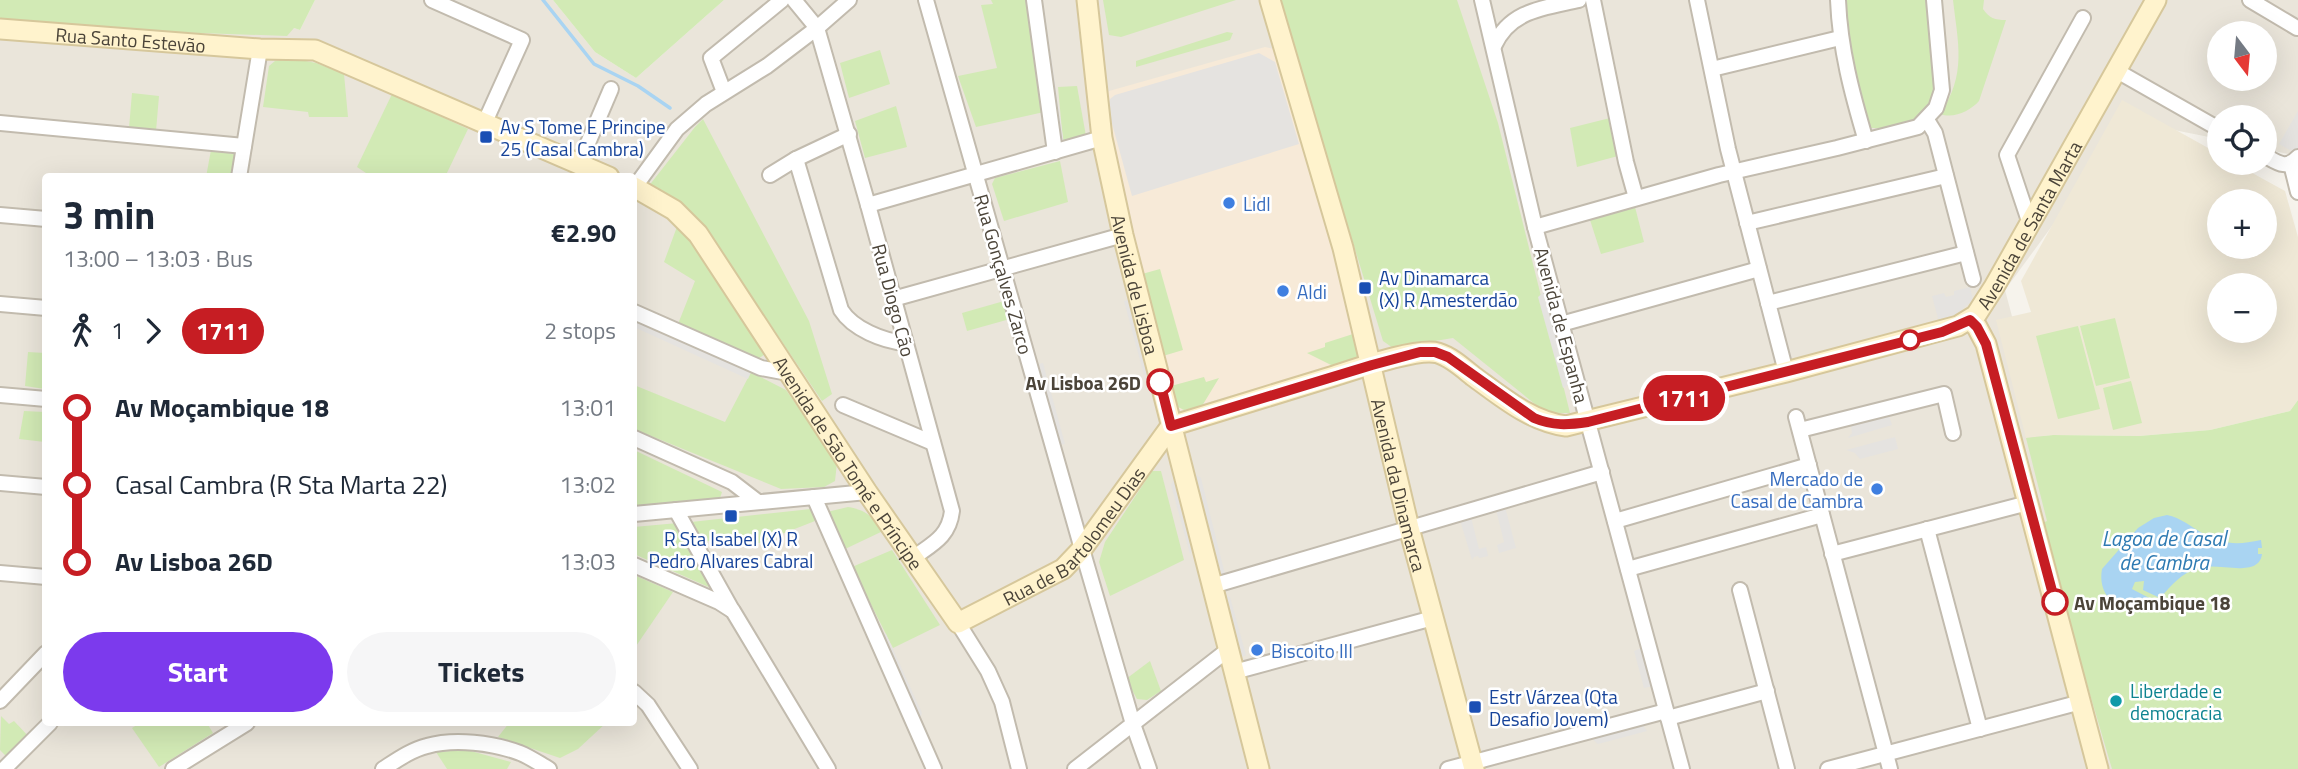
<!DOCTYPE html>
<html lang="en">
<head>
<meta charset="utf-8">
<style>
  :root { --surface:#fff; --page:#f6f6f7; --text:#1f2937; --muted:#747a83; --accent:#7c3aed }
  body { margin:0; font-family:"Titillium Web",sans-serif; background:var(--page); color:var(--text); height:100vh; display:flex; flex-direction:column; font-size:26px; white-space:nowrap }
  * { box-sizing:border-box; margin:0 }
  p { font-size:23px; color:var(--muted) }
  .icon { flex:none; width:38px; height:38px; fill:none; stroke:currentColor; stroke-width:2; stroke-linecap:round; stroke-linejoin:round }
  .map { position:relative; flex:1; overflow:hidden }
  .side { position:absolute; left:42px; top:173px; width:595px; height:553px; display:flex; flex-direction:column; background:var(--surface); border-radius:7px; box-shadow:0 7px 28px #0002 }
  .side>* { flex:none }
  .badge { padding:0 14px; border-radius:23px; font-size:24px; line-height:46px }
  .needle { width:46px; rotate:164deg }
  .fabs { position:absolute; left:2207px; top:21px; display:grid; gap:14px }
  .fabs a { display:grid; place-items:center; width:70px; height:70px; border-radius:50%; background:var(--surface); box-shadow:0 7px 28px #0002; font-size:35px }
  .map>.badge { position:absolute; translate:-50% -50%; box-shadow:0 0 0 4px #fff }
  .legs { display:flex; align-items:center; gap:10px; height:77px; padding:0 21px; font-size:23px }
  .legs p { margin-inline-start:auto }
  .head { display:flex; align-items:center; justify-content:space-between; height:119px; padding:0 21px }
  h1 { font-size:38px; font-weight:700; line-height:52px }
  .primary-button { display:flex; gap:14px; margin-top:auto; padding:14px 21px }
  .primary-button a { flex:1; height:80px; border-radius:42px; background:var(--accent); color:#fff; font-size:28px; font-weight:700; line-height:80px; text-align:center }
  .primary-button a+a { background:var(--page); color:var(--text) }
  ul { padding:0 21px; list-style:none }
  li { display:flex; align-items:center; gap:24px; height:77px; font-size:26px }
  li i { display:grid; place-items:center; width:10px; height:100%; margin:0 9px; background:currentColor }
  li i::after { content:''; width:18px; height:18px; margin:-9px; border:5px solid; border-radius:50%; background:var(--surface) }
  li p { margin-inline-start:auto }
  li:first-child i { background:linear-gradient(#0000 50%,currentColor 0) }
  li:last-child i { background:linear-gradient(currentColor 50%,#0000 0) }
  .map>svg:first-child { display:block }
  .residential { fill:#eae5da; fill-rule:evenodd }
  .commercial { fill:#f7ead8 }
  .education { fill:#efe8d6; fill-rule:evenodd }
  .green { fill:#d2eab5 }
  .parking { fill:#e5e3e0 }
  .water { fill:#a9d4f2 }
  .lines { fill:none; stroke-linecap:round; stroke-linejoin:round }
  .stream { stroke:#a9d4f2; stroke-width:3.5 }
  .street-casing { stroke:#c2bbae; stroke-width:18 }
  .secondary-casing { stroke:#d6c79b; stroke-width:23 }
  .street { stroke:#fff; stroke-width:14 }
  .secondary { stroke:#fff3cd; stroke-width:19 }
  .line-1-casing { stroke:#fff; stroke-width:16 }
  .line-1 { stroke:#c61d23; stroke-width:10 }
  .transit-dot { fill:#1a4fb4; stroke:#fff; stroke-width:2.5 }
  .shop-dot { fill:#3f7fe0; stroke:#fff; stroke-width:2.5 }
  .stop-1-dot { fill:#fff; stroke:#c61d23; stroke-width:3.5 }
  .culture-dot { fill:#0f9aa8; stroke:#fff; stroke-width:2.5 }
  .labels { text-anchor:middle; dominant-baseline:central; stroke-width:5; stroke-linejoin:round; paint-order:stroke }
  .street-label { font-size:19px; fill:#4b4439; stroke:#fff }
  .transit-label { font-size:19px; fill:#164399; stroke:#fff; text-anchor:start }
  .shop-label { font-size:19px; fill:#366cbe; stroke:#fff; text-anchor:start }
  .stop-label { font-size:19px; font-weight:bold; fill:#4b4439; stroke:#fff; text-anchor:end }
  .culture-label { font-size:19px; fill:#0d838f; stroke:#fff; text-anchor:start }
  .water-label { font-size:21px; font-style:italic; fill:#2e7ab2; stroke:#fff }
</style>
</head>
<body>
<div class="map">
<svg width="2298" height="769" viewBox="0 0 2298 769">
  <rect width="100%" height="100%" fill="#f6f3ec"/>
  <path class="residential" d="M315 0H553L595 52 636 78 724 0H2298V156L2265 149 2264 117H2219V139L2129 121 2005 290 2060 497 2298 769H0V20L294 28 300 30ZM2219 33H2264V79H2219ZM46 177H634V723H46Z"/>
  <polygon class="commercial" points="1265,47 1274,49 1281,59 1364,357 1181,410 1173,406 1138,271 1104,100 1109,91"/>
  <path class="education" d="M2122 100 2219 154V163H2234L2285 191 2298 237V400L2290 411 2210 430 2139 436 2053 435 2026 438 1996 320 2031 312 2021 281ZM2219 201H2264V247H2219ZM2219 285H2264V331H2219Z"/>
  <g class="green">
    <polygon points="0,0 315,0 300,30 294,28 287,36 143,31 0,20"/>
    <polygon points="553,0 724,0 636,78 595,52"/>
    <polygon points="991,0 1027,0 1044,112 976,127 958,76 997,68 981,5 993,4"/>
    <polygon points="1103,0 1236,0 1121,37 1109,35"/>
    <polygon points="1279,0 1457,0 1498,123 1570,413 1546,413 1453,338 1393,348 1383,341"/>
    <path d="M1846 0H1928C1930 22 1941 85 1931 102 1919 125 1894 129 1870 128 1855 86 1849 45 1846 0Z"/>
    <path d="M1953 0H1984L1983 9C1989 18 1995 20 2006 20L1979 101C1970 111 1954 119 1940 114 1967 74 1958 44 1953 0Z"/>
    <polygon points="1227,32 1233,33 1230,40 1136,67 1136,61"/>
    <polygon points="880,50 890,84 849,98 840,63"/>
    <polygon points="291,58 316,63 344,74 348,117 309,117 308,112 263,107 269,66 275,61"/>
    <polygon points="1077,86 1086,136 1063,141 1058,87"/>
    <polygon points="132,93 159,96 156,131 129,128"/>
    <polygon points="392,94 468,129 445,177 372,177 357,167"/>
    <polygon points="896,106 907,147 865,158 855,121"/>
    <polygon points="1610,118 1618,156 1577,167 1570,128"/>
    <polygon points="703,119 809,321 832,394 822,401 704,226 690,213 648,187 695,127"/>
    <polygon points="211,150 234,154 237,159 235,177 206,177"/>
    <polygon points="1060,161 1068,202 1004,221 992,184 995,178"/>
    <polygon points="1635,207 1644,242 1601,254 1590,220"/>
    <polygon points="678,224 763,347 765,354 758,359 678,324 695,281 664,262"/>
    <polygon points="1160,269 1183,350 1163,356 1142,274"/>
    <polygon points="1004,301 1010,319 967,331 962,313"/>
    <polygon points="2115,318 2130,378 2096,386 2080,326"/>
    <polygon points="2078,326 2100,409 2058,419 2036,336"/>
    <polygon points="1353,334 1358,356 1357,359 1337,368 1307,353 1325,347 1325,343"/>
    <polygon points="28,352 45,353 45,389 25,386"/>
    <polygon points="751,372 786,390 837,463 835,481 824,487 781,489 634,429 634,385 725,422"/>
    <polygon points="1204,377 1206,382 1219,378 1202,406 1184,410 1178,407 1171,386"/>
    <polygon points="2131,381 2142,423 2113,430 2103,388"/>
    <polygon points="2298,400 2298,769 2112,769 2040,524 2047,521 2026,438 2053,435 2139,436 2210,430 2290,411"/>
    <polygon points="24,411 45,412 45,442 19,439"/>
    <polygon points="634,450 722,492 720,498 634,507"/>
    <polygon points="1152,471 1161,471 1184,560 1110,596 1099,562 1105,542"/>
    <path d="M848 507C866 510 872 516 883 531L843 550 827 512Z"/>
    <polygon points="811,509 815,521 759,543 703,541 691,522"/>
    <polygon points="678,523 713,589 634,554 634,527"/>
    <polygon points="892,550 940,625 893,648 852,567"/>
    <polygon points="634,575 673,592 634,649"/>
    <polygon points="1150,661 1161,691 1147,700 1137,699 1126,679"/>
    <polygon points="1,716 9,724 14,721 31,739 9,759 0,750"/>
    <polygon points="140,723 207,723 213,733 159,767 132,728"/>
    <polygon points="509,723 606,723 578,749 560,758 498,737"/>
    <polygon points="467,750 511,762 507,769 447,769 436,752"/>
  </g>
  <g class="parking">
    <polygon points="1036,0 1043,0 1064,144 1057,146"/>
    <polygon points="1489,43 1523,203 1518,201 1501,127 1485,46"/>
    <polygon points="1259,53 1275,62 1299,144 1132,196 1108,109 1110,99 1115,95"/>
    <polygon points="2298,111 2298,149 2295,153 2279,144"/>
    <polygon points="1970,287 1973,300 1954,316 1939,322 1932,296 1944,293 1946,297 1954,295 1954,291"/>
    <polygon points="1546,290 1572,383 1563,388 1538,297"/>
    <polygon points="1132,299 1152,373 1144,375 1124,301"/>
    <polygon points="634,316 752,370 748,379 634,327"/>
    <polygon points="1043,363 1065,444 1060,445 1039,364"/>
    <polygon points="1889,416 1892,425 1848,438 1852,433 1851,426"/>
    <polygon points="1895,437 1898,449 1860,459 1855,453 1846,450"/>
    <polygon points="1188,470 1201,478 1226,578 1219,579"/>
    <polygon points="1177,474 1196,545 1190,554 1171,485"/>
    <polygon points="1505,507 1516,548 1499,553 1497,545 1504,542 1496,510"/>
    <polygon points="1471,517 1479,549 1486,547 1488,556 1479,558 1478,556 1474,557 1472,560 1460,520"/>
    <polygon points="1220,594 1230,597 1246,655 1237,659"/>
    <polygon points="877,631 886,634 922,713 919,722"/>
    <polygon points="1644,647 1654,686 1644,688 1634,651"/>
    <polygon points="1642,724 1647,731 1598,744 1590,737"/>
  </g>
  <path class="water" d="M2167 515C2181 518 2190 526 2202 533 2223 545 2238 545 2261 540L2262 548H2258V554H2262C2259 579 2218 562 2199 568 2182 572 2171 586 2160 598L2143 590 2144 581 2135 582 2132 589 2155 601C2129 620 2096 602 2102 569L2138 528 2154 518Z"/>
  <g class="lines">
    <polyline class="stream" points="543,0 594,64 638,86 670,108"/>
    <defs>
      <g id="street">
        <polyline points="432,0 522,40 485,122"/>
        <path d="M794 0 817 28 868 205 952 511C949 537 932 544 913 558"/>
        <polyline points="926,0 1082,549 1133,724 1149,769"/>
        <polyline points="1034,0 1055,152"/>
        <polyline points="1482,0 1535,227 1682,769"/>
        <polyline points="1593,0 1626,162 1636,198"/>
        <polyline points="1697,0 1728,149 1786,372"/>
        <path d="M1838 0C1840 49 1852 94 1866 141"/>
        <polyline points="2250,0 2297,28"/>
        <path d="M1494 46C1510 10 1544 8 1579 0"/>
        <polyline points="1712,69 1840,38"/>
        <polyline points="2117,71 2219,129"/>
        <polyline points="724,92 711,58 782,0"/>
        <polyline points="1927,120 1935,133 1973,279"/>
        <polyline points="0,123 244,146"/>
        <path d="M849 134 796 159 841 310C853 329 883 341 905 343"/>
        <path d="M2264 155C2278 163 2286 170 2298 157"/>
        <polyline points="579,164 611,89"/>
        <polyline points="2291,164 2298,192"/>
        <polyline points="770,175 796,159"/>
        <polyline points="239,177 260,49"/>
        <polyline points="634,188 677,129 706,104 767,66 817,28 849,0"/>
        <polyline points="868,205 1102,138"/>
        <polyline points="0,215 46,219"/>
        <polyline points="1747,223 1946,176"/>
        <polyline points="2030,224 2007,155 2083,18"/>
        <polyline points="1535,227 1719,175 1837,148 1918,127 1936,108 1942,90 1934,0"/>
        <polyline points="893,299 1123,235"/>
        <polyline points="1768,303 1966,253"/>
        <polyline points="0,304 46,308"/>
        <polyline points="634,312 761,368 788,373"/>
        <polyline points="1561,324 1759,269"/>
        <polyline points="0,395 46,399"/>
        <polyline points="843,405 933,443"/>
        <polyline points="1796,417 1890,769"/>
        <polyline points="1800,430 1944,394 1953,433"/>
        <polyline points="634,438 732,482 758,502"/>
        <polyline points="0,483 46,487"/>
        <polyline points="814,497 934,769"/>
        <polyline points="676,510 732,610"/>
        <polyline points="634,514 867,492"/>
        <polyline points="1615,521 1809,465"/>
        <polyline points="1927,529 1980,729"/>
        <polyline points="1832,554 2028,503"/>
        <polyline points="634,565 719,602 733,611 828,769"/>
        <polyline points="1628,569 1822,515"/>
        <polyline points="0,573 46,577"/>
        <polyline points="1212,586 1602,472"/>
        <polyline points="1740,590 1787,769"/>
        <polyline points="958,623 988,671 1002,702 1019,769"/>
        <polyline points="1234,672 1433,618"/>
        <polyline points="634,692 648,705 690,769"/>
        <polyline points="0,701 46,653"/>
        <polyline points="1668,718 1767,691"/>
        <polyline points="4,769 50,723"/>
        <polyline points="173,769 247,723"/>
        <path d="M383 769C397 760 411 750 427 746 455 738 493 743 520 753 530 757 540 764 549 769"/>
        <polyline points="1075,769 1229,649"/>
        <polyline points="1448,769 1666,711"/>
        <polyline points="1828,769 2081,702"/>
      </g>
      <g id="secondary">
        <path id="s1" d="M1087 0 1102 138 1123 235 1259 769"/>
        <path id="s2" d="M1270 0 1343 248 1409 528 1474 769"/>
        <path id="s3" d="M0 29 260 49 315 50 609 177"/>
        <path id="s4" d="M634 187 674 210 698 234 867 492 958 623 1063 569 1082 549 1171 426"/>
        <polyline points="1970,320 1977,327 1986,344 2098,769"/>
        <path id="s5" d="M1171 426C1225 409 1280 393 1334 376 1356 369 1418 347 1438 353 1451 357 1462 367 1473 376 1502 397 1530 421 1566 426L1786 372 1958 326 1976 315 1994 287 2156 0"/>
      </g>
    </defs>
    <use href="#street" class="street-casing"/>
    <use href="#secondary" class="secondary-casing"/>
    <use href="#street" class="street"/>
    <use href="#secondary" class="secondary"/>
  </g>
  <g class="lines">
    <defs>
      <path id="line-1" d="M1160 382 1171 426 1372 365 1420 352H1435L1448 357 1534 418C1553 426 1568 425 1588 422L1942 332 1970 320 1977 327 1986 344 2055 602"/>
    </defs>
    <use href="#line-1" class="line-1-casing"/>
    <use href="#line-1" class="line-1"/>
  </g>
  <g class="transit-dot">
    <rect x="479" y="130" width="14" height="14" rx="3.5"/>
    <rect x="1358" y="281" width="14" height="14" rx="3.5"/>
    <rect x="724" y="509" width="14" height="14" rx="3.5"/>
    <rect x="1468" y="700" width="14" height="14" rx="3.5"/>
  </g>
  <g class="shop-dot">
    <circle cx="1229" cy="203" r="7"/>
    <circle cx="1283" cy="291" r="7"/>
    <circle cx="1877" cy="489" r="7"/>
    <circle cx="1257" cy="650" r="7"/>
  </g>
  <g class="stop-1-dot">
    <circle cx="1910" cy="340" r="9"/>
    <circle cx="1160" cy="382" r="12"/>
    <circle cx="2055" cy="602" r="12"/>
  </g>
  <circle class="culture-dot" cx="2116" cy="701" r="7"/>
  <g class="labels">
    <g class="street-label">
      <text stroke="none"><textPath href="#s3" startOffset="131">Rua Santo Estevão</textPath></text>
      <text stroke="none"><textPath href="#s5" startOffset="957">Avenida de Santa Marta</textPath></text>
      <text transform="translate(1004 274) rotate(74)">Rua Gonçalves Zarco</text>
      <text stroke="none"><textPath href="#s1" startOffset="289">Avenida de Lisboa</textPath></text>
      <text transform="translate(894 300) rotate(75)">Rua Diogo Cão</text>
      <text transform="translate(1562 325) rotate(75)">Avenida de Espanha</text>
      <text stroke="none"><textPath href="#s4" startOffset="354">Avenida de São Tomé e Príncipe</textPath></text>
      <text stroke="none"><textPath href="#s2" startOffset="502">Avenida da Dinamarca</textPath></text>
      <text stroke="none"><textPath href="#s4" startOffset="696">Rua de Bartolomeu Dias</textPath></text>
    </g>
    <g class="transit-label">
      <text x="500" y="126">Av S Tome E Principe<tspan x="500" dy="22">25 (Casal Cambra)</tspan></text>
      <text x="1379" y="277">Av Dinamarca<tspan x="1379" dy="22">(X) R Amesterdão</tspan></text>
      <text x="731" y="538" text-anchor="middle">R Sta Isabel (X) R<tspan x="731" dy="22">Pedro Alvares Cabral</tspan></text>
      <text x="1489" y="696">Estr Várzea (Qta<tspan x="1489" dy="22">Desafio Jovem)</tspan></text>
    </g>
    <g class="shop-label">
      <text x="1243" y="203">Lidl</text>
      <text x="1297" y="291">Aldi</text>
      <text x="1863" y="478" text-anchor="end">Mercado de<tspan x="1863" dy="22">Casal de Cambra</tspan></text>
      <text x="1271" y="650">Biscoito III</text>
    </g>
    <g class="stop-label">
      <text x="1141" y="382">Av Lisboa 26D</text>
      <text x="2074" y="602" text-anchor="start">Av Moçambique 18</text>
    </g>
    <g class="culture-label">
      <text x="2130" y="690">Liberdade e<tspan x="2130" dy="22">democracia</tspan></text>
    </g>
    <g class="water-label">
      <text x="2164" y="538">Lagoa de Casal<tspan x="2164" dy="24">de Cambra</tspan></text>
    </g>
  </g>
</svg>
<div class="fabs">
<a><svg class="needle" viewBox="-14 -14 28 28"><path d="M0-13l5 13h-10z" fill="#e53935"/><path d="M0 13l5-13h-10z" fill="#747a83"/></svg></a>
<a><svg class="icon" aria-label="locate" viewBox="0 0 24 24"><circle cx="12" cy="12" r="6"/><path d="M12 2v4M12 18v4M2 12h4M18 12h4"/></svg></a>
<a>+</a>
<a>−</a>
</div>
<b class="badge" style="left:1684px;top:398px;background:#c61d23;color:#fff">1711</b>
<section class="side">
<div class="head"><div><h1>3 min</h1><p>13:00 – 13:03 · Bus</p></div><b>€2.90</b></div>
<div class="legs"><svg class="icon" aria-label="walk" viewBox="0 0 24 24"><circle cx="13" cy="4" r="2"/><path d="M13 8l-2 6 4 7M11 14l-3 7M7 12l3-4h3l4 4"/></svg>1<svg class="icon" aria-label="forward" viewBox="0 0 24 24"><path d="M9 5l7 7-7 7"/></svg><b class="badge" style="background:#c61d23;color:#fff">1711</b><p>2 stops</p></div>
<ul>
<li><i style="color:#c61d23"></i><b>Av Moçambique 18</b><p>13:01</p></li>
<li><i style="color:#c61d23"></i><span>Casal Cambra (R Sta Marta 22)</span><p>13:02</p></li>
<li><i style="color:#c61d23"></i><b>Av Lisboa 26D</b><p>13:03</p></li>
</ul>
<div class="primary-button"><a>Start</a><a>Tickets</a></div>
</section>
</div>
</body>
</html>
